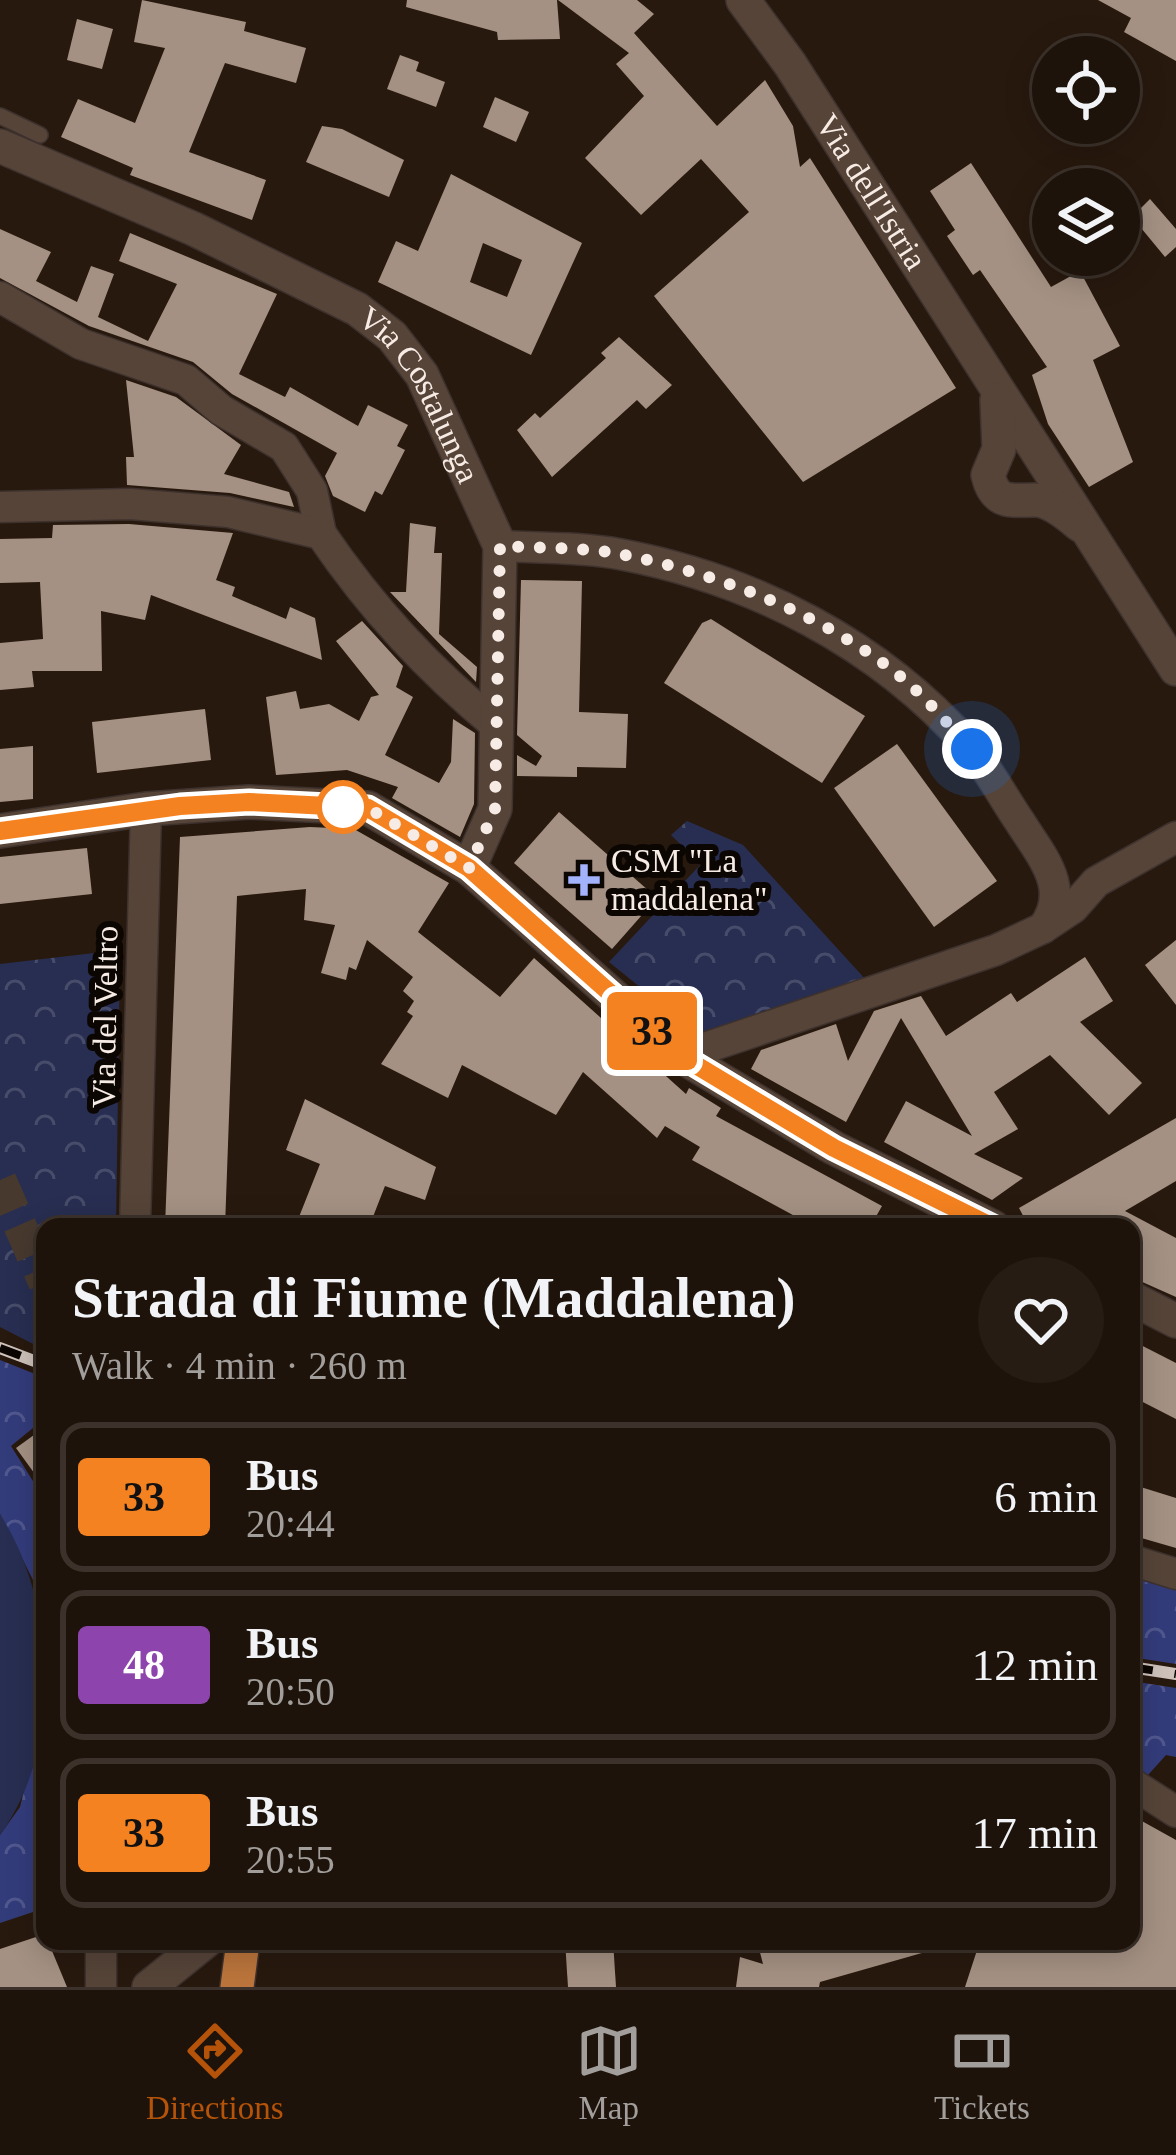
<!DOCTYPE html>
<html lang="en">
<head>
<meta charset="utf-8">
<style>
  :root { --surface:#1e130a; --page:#261c13; --text:#f1f3f6; --muted:#a19e9c; --line:#3c322b; --accent:#b45309 }
  body { margin:0; font-family:Georgia,serif; background:var(--page); color:var(--text); height:100vh; display:flex; flex-direction:column; font-size:45px; white-space:nowrap }
  * { box-sizing:border-box; margin:0 }
  p { font-size:39px; color:var(--muted) }
  .icon { flex:none; width:66px; height:66px; fill:none; stroke:currentColor; stroke-width:2; stroke-linecap:round; stroke-linejoin:round }
  .map { position:relative; flex:1; overflow:hidden }
  .side { position:absolute; left:36px; top:1218px; width:1104px; height:732px; display:flex; flex-direction:column; background:var(--surface); border-radius:24px; box-shadow:0 6px 30px #0003,0 0 0 3px var(--line) }
  .side>* { flex:none }
  .badge { padding:0 24px; border-radius:9px; font-size:42px; line-height:78px }
  .tools { position:absolute; left:1032px; top:36px; display:grid; gap:24px }
  .tools a { display:grid; place-items:center; width:108px; height:108px; border-radius:50%; background:var(--surface); box-shadow:0 6px 30px #0003,0 0 0 3px var(--line); font-size:60px }
  .you { position:absolute; width:60px; height:60px; margin:-30px; border:9px solid #fff; border-radius:50%; background:#1a73e8; box-shadow:0 0 0 18px #1a73e833 }
  .map>.badge { position:absolute; translate:-50% -50%; box-shadow:0 0 0 6px #fff }
  .round { display:grid; place-items:center; flex:none; width:126px; height:126px; border-radius:63px; background:var(--page) }
  .headline { display:flex; align-items:center; justify-content:space-between; height:204px; padding:0 36px }
  h1 { font-size:57px; font-weight:600; line-height:90px }
  ul { padding:0; list-style:none }
  li { display:flex; align-items:center; gap:36px; height:150px; margin:0 24px 18px; padding:0 12px; border:6px solid var(--line); border-radius:24px }
  li div { flex:1 }
  li b { display:block; font-size:45px }
  li em { font-style:normal }
  li .badge { min-width:132px; font-weight:700; text-align:center }
  .tabs { display:flex; justify-content:space-around; align-items:center; height:168px; border-top:3px solid var(--line); background:var(--surface); font-size:33px; color:var(--muted) }
  .tabs a { display:grid; justify-items:center; gap:6px }
  .tabs .current { color:var(--accent) }
  .map>svg:first-child { display:block }
  .forest { fill:url(#forest-crowns) }
  .park { fill:url(#park-crowns) }
  .pitch { fill:#272e51 }
  .building { fill:#a49183; fill-rule:evenodd }
  .lines { fill:none; stroke-linecap:round; stroke-linejoin:round }
  .primary-tunnel { stroke:#47392e; stroke-width:33; stroke-dasharray:33 16; stroke-linecap:butt }
  .service-casing { stroke:#3e322e; stroke-width:18 }
  .minor-casing { stroke:#3e322e; stroke-width:33 }
  .tertiary-casing { stroke:#3e322e; stroke-width:36 }
  .secondary-casing { stroke:#3e322e; stroke-width:36 }
  .primary-casing { stroke:#3e322e; stroke-width:36 }
  .service { stroke:#564438; stroke-width:15 }
  .minor { stroke:#564438; stroke-width:30 }
  .tertiary { stroke:#564438; stroke-width:33 }
  .secondary { stroke:#564438; stroke-width:33 }
  .primary { stroke:#bb753c; stroke-width:33 }
  .rail-casing { stroke:#cec2bb; stroke-width:12 }
  .rail { stroke:#0c0603; stroke-width:8; stroke-dasharray:22; stroke-linecap:butt }
  .line-casing { stroke:#fff; stroke-width:27 }
  .line { stroke:#f58220; stroke-width:18 }
  .walk { stroke:#f7ece5; stroke-width:12; stroke-dasharray:0 21.6 }
  .stop-dot { fill:#fff; stroke:#f58220; stroke-width:6 }
  .poi-dot { fill:#a2b2fd; stroke:#0c0603; stroke-width:4.5 }
  .labels { text-anchor:middle; dominant-baseline:central; stroke-width:12; stroke-linejoin:round; paint-order:stroke }
  .street-label { font-size:33px; fill:#f7ece5; stroke:#0c0603 }
  .poi-label { font-size:33px; fill:#f7ece5; stroke:#0c0603; text-anchor:start }
</style>
</head>
<body>
<div class="map">
<svg width="1176" height="1987" viewBox="0 0 1176 1987">
  <defs>
    <pattern id="forest-crowns" width="20" height="18" patternUnits="userSpaceOnUse" patternTransform="scale(3)"><rect width="20" height="18" fill="#333c7b"/><path d="M2 6a3 3 0 1 1 6 0M12 15a3 3 0 1 1 6 0" fill="none" stroke="#51588e"/></pattern>
    <pattern id="park-crowns" width="20" height="18" patternUnits="userSpaceOnUse" patternTransform="scale(3)"><rect width="20" height="18" fill="#272e51"/><path d="M2 6a3 3 0 1 1 6 0M12 15a3 3 0 1 1 6 0" fill="none" stroke="#474c6a"/></pattern>
  </defs>
  <rect width="100%" height="100%" fill="#28190e"/>
  <g class="forest">
    <polygon points="0,1360 45,1378 39,1423 11,1446 36,1486 45,1480 45,1687 35,1584 0,1514"/>
    <polygon points="1134,1575 1176,1589 1176,1664 1131,1657"/>
    <polygon points="1131,1681 1176,1688 1176,1757 1166,1755 1148,1775 1131,1763"/>
    <polygon points="45,1706 45,1908 0,1923 0,1835 20,1807"/>
  </g>
  <g class="park">
    <polygon points="687,821 743,845 866,980 698,1034 609,962 701,864 671,835"/>
    <polygon points="120,950 116,1227 45,1227 45,1350 0,1327 0,964"/>
  </g>
  <path class="pitch" d="M0 1514C57 1603 64 1747 0 1835Z"/>
  <g class="building">
    <polygon points="142,0 246,22 244,31 306,48 296,83 225,63 189,152 266,180 252,220 130,175 133,168 61,137 78,99 135,123 165,48 134,42"/>
    <polygon points="407,0 557,0 560,39 498,40 497,32 406,7"/>
    <polygon points="558,0 637,0 654,14 634,33 717,126 765,80 793,126 800,167 810,158 956,388 803,482 654,296 749,212 701,159 641,215 585,158 644,96 616,64 629,53"/>
    <polygon points="1098,0 1176,0 1176,61 1124,32 1131,18"/>
    <polygon points="77,19 113,29 102,69 67,60"/>
    <polygon points="400,55 419,62 416,71 445,82 436,107 387,89"/>
    <polygon points="495,97 529,112 516,142 483,127"/>
    <polygon points="322,126 342,129 404,160 389,197 306,162"/>
    <polygon points="971,163 1051,287 1080,271 1120,346 1093,360 1133,462 1089,487 1048,424 1032,375 1047,367 980,270 973,275 947,236 955,230 930,191"/>
    <path d="M451 174 582 243 531 355 378 282 396 241 418 251ZM483 243 522 260 507 297 470 282Z"/>
    <polygon points="1150,199 1176,229 1176,247 1165,257 1132,217"/>
    <polygon points="0,229 51,252 36,281 77,302 91,266 114,274 98,317 148,341 177,284 119,261 130,233 277,294 239,374 285,397 290,387 358,426 368,405 408,425 397,446 405,450 382,495 375,491 365,512 333,496 325,476 337,453 232,394 193,362 89,326 0,278"/>
    <polygon points="619,337 672,385 646,409 637,400 552,477 517,430 535,413 540,418 606,358 601,353"/>
    <polygon points="126,380 176,397 241,445 224,474 289,492 294,507 230,493 127,485 126,457 134,457"/>
    <polygon points="410,523 436,527 434,553 442,553 439,634 477,667 476,682 390,592 406,592"/>
    <polygon points="129,524 233,533 216,580 235,587 232,596 286,619 290,607 315,618 322,660 151,595 145,620 101,611 102,671 32,671 34,687 0,690 0,643 43,639 40,582 0,583 0,539 52,538 53,525"/>
    <polygon points="521,580 582,581 579,712 628,714 626,768 577,767 577,777 517,776 517,755 536,766 542,756 517,735"/>
    <polygon points="711,619 865,716 822,783 664,683 702,623"/>
    <polygon points="362,621 403,666 396,687 413,697 385,755 439,783 451,762 453,719 475,733 474,804 460,837 392,798 398,787 347,770 276,775 266,697 296,691 300,709 329,704 359,721 371,697 379,695 336,641"/>
    <polygon points="205,709 211,760 97,773 92,722"/>
    <polygon points="897,744 997,881 934,927 834,788"/>
    <polygon points="33,746 33,799 0,802 0,749"/>
    <polygon points="559,812 657,898 612,949 514,863"/>
    <polygon points="310,827 354,829 449,883 418,932 500,997 534,958 686,1094 689,1088 721,1108 716,1116 882,1206 870,1227 815,1227 692,1160 700,1147 665,1126 657,1138 583,1072 556,1115 462,1065 448,1098 381,1064 413,1016 407,1012 414,1001 403,991 413,977 367,940 356,970 349,967 346,980 321,973 335,925 304,920 306,889 237,896 225,1227 165,1227 180,837"/>
    <polygon points="87,848 92,894 0,904 0,857"/>
    <polygon points="1176,940 1176,1005 1145,965"/>
    <polygon points="1085,957 1113,1001 1080,1022 1142,1083 1109,1115 1050,1055 994,1092 1018,1129 974,1154 1023,1178 992,1200 884,1142 906,1101 972,1136 901,1018 846,1122 751,1069 761,1050 836,1024 848,1061 874,1011 921,996 946,1036 1011,993 1017,1002"/>
    <polygon points="305,1099 436,1167 425,1200 385,1186 369,1227 295,1227 320,1164 286,1150"/>
    <polygon points="1176,1118 1176,1181 1125,1211 1176,1238 1176,1297 1131,1277 1131,1227 1029,1227 1019,1208"/>
    <polygon points="1131,1340 1176,1363 1176,1419 1131,1396"/>
    <polygon points="45,1427 45,1488 16,1448"/>
    <polygon points="1131,1484 1176,1498 1176,1548 1131,1535"/>
    <polygon points="1131,1815 1176,1840 1176,1987 965,1987 980,1941 1015,1941 1042,1951 1044,1941 1131,1941"/>
    <polygon points="45,1934 67,1987 0,1987 0,1949"/>
    <polygon points="565,1941 613,1941 616,1987 568,1987"/>
    <polygon points="757,1941 942,1941 943,1947 820,1982 819,1987 736,1987 740,1957 763,1964"/>
  </g>
  <g class="lines">
    <polyline class="primary-tunnel" points="0,1180 45,1283"/>
    <defs>
      <polyline id="service" points="0,116 40,135"/>
      <g id="minor">
        <polyline points="0,297 81,344 186,380 221,410 284,447 312,491 321,534"/>
        <path d="M0 507 130 504 228 512 321 534C372 609 428 669 498 727"/>
        <path d="M500 546C539 548 581 547 619 554 753 579 879 644 969 746 988 768 1003 797 1020 822 1042 857 1072 889 1043 928"/>
        <polyline points="681,1056 996,950 1043,928 1073,908 1096,882 1176,837"/>
        <polyline points="135,1227 146,809"/>
        <polyline points="1131,1560 1176,1574"/>
        <polyline points="1131,1783 1176,1812"/>
        <polyline points="101,1941 101,1987"/>
      </g>
      <g id="tertiary">
        <path id="s1" d="M0 146 194 229 357 309 392 336 422 375 500 546 495 809 469 868"/>
        <polyline points="149,1987 206,1941"/>
      </g>
      <g id="secondary">
        <path id="s2" d="M743 0 790 64 1176 669"/>
        <path d="M997 400 999 449 988 475C995 505 1011 500 1035 500 1051 500 1068 515 1080 525"/>
        <polyline points="0,831 146,809 249,802 368,808 469,868 681,1056 834,1148 993,1227"/>
        <polyline points="1131,1298 1176,1321"/>
      </g>
      <polyline id="primary" points="237,1987 243,1941"/>
    </defs>
    <use href="#service" class="service-casing"/>
    <use href="#minor" class="minor-casing"/>
    <use href="#tertiary" class="tertiary-casing"/>
    <use href="#secondary" class="secondary-casing"/>
    <use href="#primary" class="primary-casing"/>
    <use href="#service" class="service"/>
    <use href="#minor" class="minor"/>
    <use href="#tertiary" class="tertiary"/>
    <use href="#secondary" class="secondary"/>
    <use href="#primary" class="primary"/>
    <defs>
      <g id="rail">
        <polyline points="0,1348 45,1365"/>
        <polyline points="1131,1667 1176,1674"/>
      </g>
    </defs>
    <use href="#rail" class="rail-casing"/>
    <use href="#rail" class="rail"/>
  </g>
  <g class="lines">
    <defs>
      <polyline id="line" points="0,831 180,806 249,802 368,808 469,868 681,1056 834,1148 993,1227"/>
    </defs>
    <use href="#line" class="line-casing"/>
    <use href="#line" class="line"/>
    <path class="walk" d="M343 807 328 806 368 808 469 868 495 809 500 546C539 548 582 547 620 554 720 574 829 616 907 682 930 702 950 727 972 749"/>
  </g>
  <circle class="stop-dot" cx="343" cy="807" r="24"/>
  <path class="poi-dot" d="M578 862h12v12h12v12h-12v12h-12v-12h-12v-12h12z"/>
  <g class="labels">
    <g class="street-label">
      <text stroke="none"><textPath href="#s2" startOffset="231">Via dell'Istria</textPath></text>
      <text stroke="none"><textPath href="#s1" startOffset="501">Via Costalunga</textPath></text>
      <text transform="translate(105 1017) rotate(-89)">Via del Veltro</text>
    </g>
    <g class="poi-label">
      <text x="611" y="861">CSM "La<tspan x="611" dy="38">maddalena"</tspan></text>
    </g>
  </g>
</svg>
<div class="tools">
<a><svg class="icon" aria-label="locate" viewBox="0 0 24 24"><circle cx="12" cy="12" r="6"/><path d="M12 2v4M12 18v4M2 12h4M18 12h4"/></svg></a>
<a><svg class="icon" aria-label="layers" viewBox="0 0 24 24"><path d="M12 4l9 5-9 5-9-5zM3 14l9 5 9-5"/></svg></a>
</div>
<div class="you" style="left:972px;top:749px"></div>
<b class="badge" style="left:652px;top:1031px;background:#f58220;color:#111">33</b>
<section class="side">
<div class="headline"><div><h1>Strada di Fiume (Maddalena)</h1><p>Walk · 4 min · 260 m</p></div><a class="round"><svg class="icon" aria-label="heart" viewBox="0 0 24 24"><path d="M12 20l-8-8c-3-5 5-10 8-4 3-6 11-1 8 4z"/></svg></a></div>
<ul>
<li><span class="badge" style="background:#f58220;color:#111">33</span><div><b>Bus</b><p>20:44</p></div><em>6 min</em></li>
<li><span class="badge" style="background:#8e44ad;color:#fff">48</span><div><b>Bus</b><p>20:50</p></div><em>12 min</em></li>
<li><span class="badge" style="background:#f58220;color:#111">33</span><div><b>Bus</b><p>20:55</p></div><em>17 min</em></li>
</ul>
</section>
</div>
<nav class="tabs">
<a class="current"><svg class="icon" aria-label="directions" viewBox="0 0 24 24"><path d="M12 3l9 9-9 9-9-9zM9 14v-3h6M13 9l2 2-2 2"/></svg>Directions</a>
<a><svg class="icon" aria-label="map" viewBox="0 0 24 24"><path d="M3 6l6-2 6 2 6-2v14l-6 2-6-2-6 2zM9 4v14M15 6v14"/></svg>Map</a>
<a><svg class="icon" aria-label="tickets" viewBox="0 0 24 24"><path d="M3 7h18v10H3zM15 7v10"/></svg>Tickets</a>
</nav>
</body>
</html>
